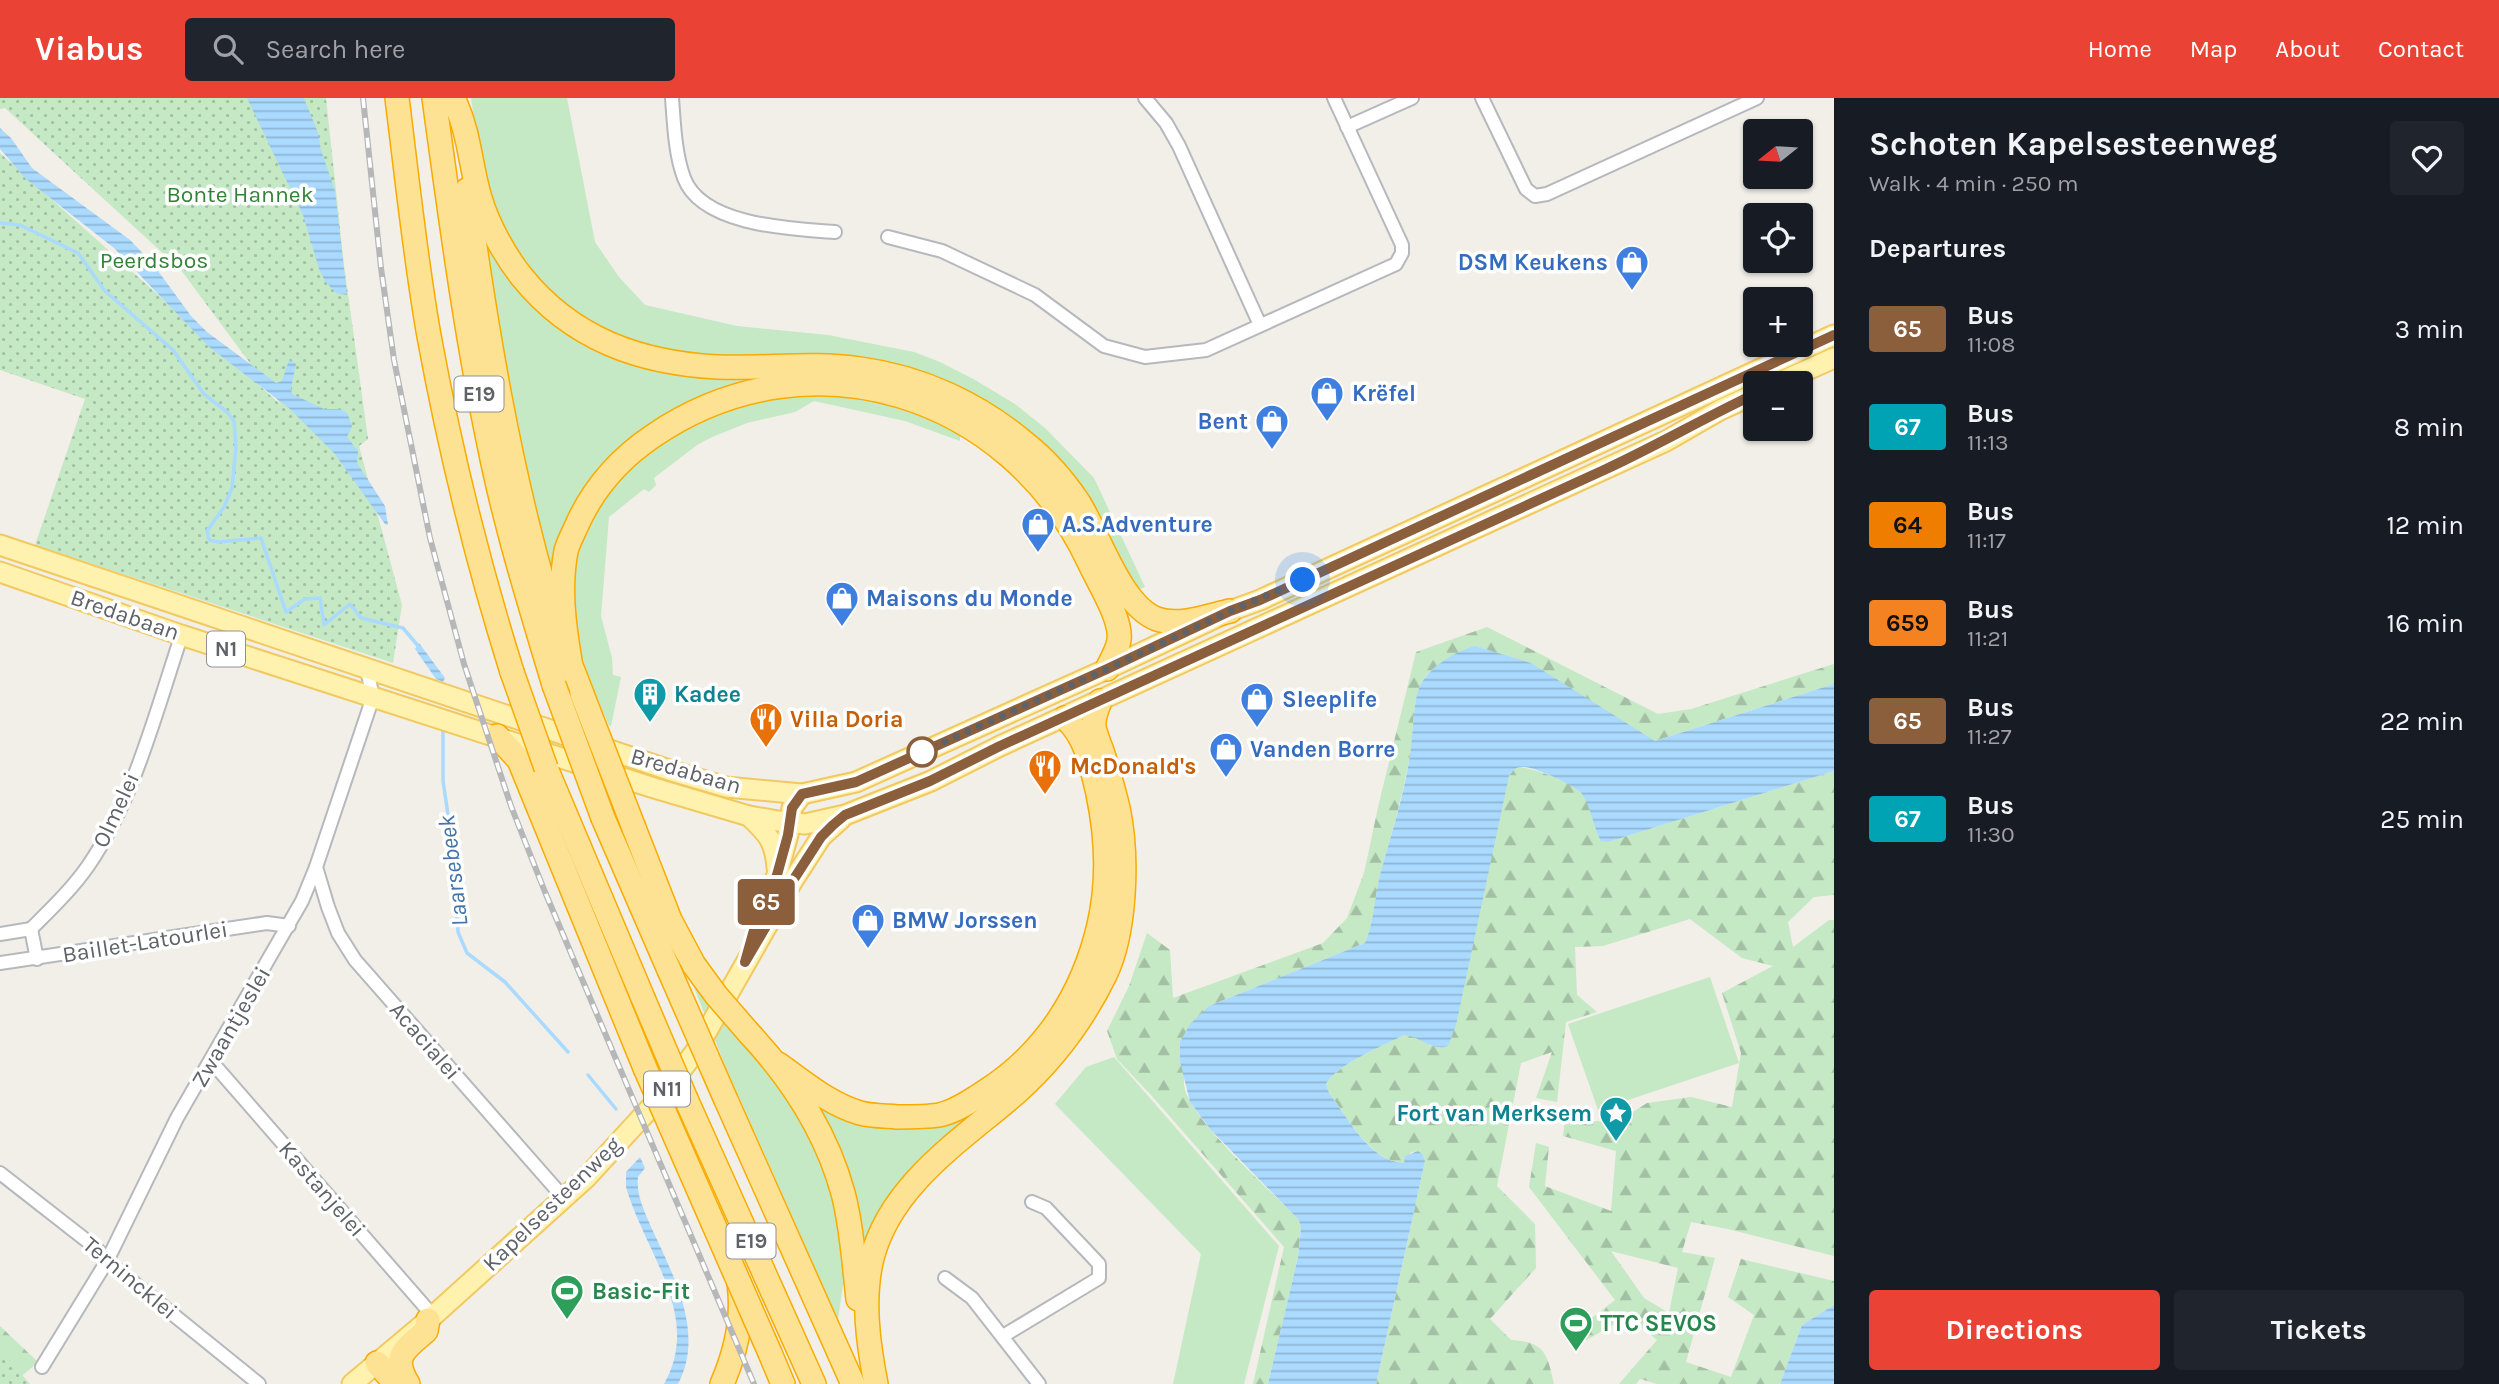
<!DOCTYPE html>
<html lang="en">
<head>
<meta charset="utf-8">
<style>
  :root { --surface:#171b24; --page:#20242c; --text:#f1f3f6; --muted:#9ea1a6; --accent:#ea4335 }
  body { margin:0; font-family:Karla,sans-serif; background:var(--page); color:var(--text); height:100vh; display:flex; flex-direction:column; font-size:26px; white-space:nowrap }
  * { box-sizing:border-box; margin:0 }
  p { font-size:23px; color:var(--muted) }
  .icon { flex:none; width:38px; height:38px; fill:none; stroke:currentColor; stroke-width:2; stroke-linecap:round; stroke-linejoin:round }
  .map { position:relative; flex:1; overflow:hidden }
  .drawer { display:flex; flex-direction:column; background:var(--surface); width:665px }
  .drawer>* { flex:none }
  .badge { padding:0 14px; border-radius:5px; font-size:24px; line-height:46px }
  .needle { width:46px; rotate:252deg }
  .controls { position:absolute; left:1743px; top:21px; display:grid; gap:14px }
  .controls a { display:grid; place-items:center; width:70px; height:70px; border-radius:7px; background:var(--surface); box-shadow:0 2px 5px #0004; font-size:35px }
  .you { position:absolute; width:35px; height:35px; margin:-18px; border:5px solid #fff; border-radius:50%; background:#1a73e8; box-shadow:0 0 0 10px #1a73e833 }
  .map>.badge { position:absolute; translate:-50% -50%; box-shadow:0 0 0 4px #fff }
  h2 { padding:0 35px; font-size:26px; line-height:63px }
  .round { display:grid; place-items:center; flex:none; width:74px; height:74px; border-radius:7px; background:var(--page) }
  .headline { display:flex; align-items:center; justify-content:space-between; height:119px; padding:0 35px }
  h1 { font-size:33px; font-weight:700; line-height:52px }
  .action { display:flex; gap:14px; margin-top:auto; padding:14px 35px }
  .action a { flex:1; height:80px; border-radius:7px; background:var(--accent); color:#fff; font-size:28px; font-weight:700; line-height:80px; text-align:center }
  .action a+a { background:var(--page); color:var(--text) }
  ul { padding:0; list-style:none }
  li { display:flex; align-items:center; gap:21px; height:98px; padding:0 35px }
  li div { flex:1 }
  li b { display:block; font-size:26px }
  li em { font-style:normal }
  li .badge { min-width:77px; font-weight:700; text-align:center }
  header { display:flex; align-items:center; gap:42px; box-sizing:border-box; height:98px; padding:0 35px; background:var(--accent); color:#fff }
  header strong { font-size:33px }
  nav { display:flex; gap:38px; margin-inline-start:auto; font-size:24px }
  .search { width:490px; height:63px; background:var(--page); display:flex; align-items:center; gap:18px; box-sizing:border-box; padding:0 24px; border-radius:7px; color:var(--muted); font-size:26px }
  main { display:flex; flex:1; min-height:0 }
  .map>svg:first-child { display:block }
  .green { fill:#c5e8c5 }
  .forest { fill:url(#forest-firs); fill-rule:evenodd }
  .park { fill:url(#park-dots) }
  .water { fill:url(#water-rules) }
  .lines { fill:none; stroke-linecap:round; stroke-linejoin:round }
  .stream { stroke:#aadaff; stroke-width:3.5 }
  .street-casing { stroke:#b5b8bc; stroke-width:16 }
  .primary-casing { stroke:#f2c960; stroke-width:23 }
  .highway-casing { stroke:#f9ab00; stroke-width:26 }
  .street { stroke:#fff; stroke-width:12 }
  .primary { stroke:#fff2af; stroke-width:19 }
  .highway { stroke:#fde293; stroke-width:23 }
  .rail-casing { stroke:#b6b7b8; stroke-width:6 }
  .rail { stroke:#fff; stroke-width:3.5; stroke-dasharray:10; stroke-linecap:butt }
  .highway-bridge-casing { stroke:#f9ab00; stroke-width:26; stroke-linecap:butt }
  .highway-bridge { stroke:#fde293; stroke-width:23 }
  .line-casing { stroke:#fff; stroke-width:16 }
  .line { stroke:#8b5e3c; stroke-width:10 }
  .walk { stroke:#5f6368; stroke-width:7; stroke-dasharray:0 12.6 }
  .stop-dot { fill:#fff; stroke:#8b5e3c; stroke-width:3.5 }
  .labels { text-anchor:middle; dominant-baseline:central; stroke-width:7; stroke-linejoin:round; paint-order:stroke }
  .shield { fill:#fff; stroke:#8f9295; stroke-width:2 }
  .shield-label { font-size:21px; font-weight:bold; fill:#5f6368 }
  .park-label { font-size:23px; fill:#348238; stroke:#fff }
  .shop-label { font-size:23px; font-weight:bold; fill:#366cbe; stroke:#fff; text-anchor:start }
  .street-label { font-size:23px; fill:#5f6368; stroke:#fff }
  .culture-label { font-size:23px; font-weight:bold; fill:#0d838f; stroke:#fff; text-anchor:start }
  .food-label { font-size:23px; font-weight:bold; fill:#c56008; stroke:#fff; text-anchor:start }
  .leisure-label { font-size:23px; font-weight:bold; fill:#27864d; stroke:#fff; text-anchor:start }
  .water-label { font-size:24px; font-style:italic; fill:#4174aa; stroke:#fff }
</style>
</head>
<body>
<header>
<strong>Viabus</strong>
<div class="search"><svg class="icon" aria-label="search" viewBox="0 0 24 24"><circle cx="10" cy="10" r="6"/><path d="M15 15l6 6"/></svg>Search here</div>
<nav><a>Home</a><a>Map</a><a>About</a><a>Contact</a></nav>
</header>
<main>
<div class="map">
<svg width="1834" height="1286" viewBox="0 0 1834 1286">
  <defs>
    <pattern id="forest-firs" width="22" height="20" patternUnits="userSpaceOnUse" patternTransform="scale(1.75)"><rect width="22" height="20" fill="#c5e8c5"/><path d="M5 1l3.5 6h-7zM16 11l3.5 6h-7z" fill="#a3c0a4"/></pattern>
    <pattern id="park-dots" width="8" height="8" patternUnits="userSpaceOnUse" patternTransform="scale(1.75)"><rect width="8" height="8" fill="#c5e8c5"/><path d="M2 2h.1M6 6h.1" fill="none" stroke="#a3c0a4" stroke-width="1.8" stroke-linecap="round"/></pattern>
    <pattern id="water-rules" width="6" height="5" patternUnits="userSpaceOnUse" patternTransform="scale(1.75)"><rect width="6" height="5" fill="#aadaff"/><path d="M0 2.5h6" fill="none" stroke="#8eb4d2"/></pattern>
  </defs>
  <rect width="100%" height="100%" fill="#f1efe8"/>
  <g class="green">
    <polygon points="471,0 567,0 595,144 619,179 645,207 737,228 828,237 914,254 940,264 975,282 1015,306 1045,330 1094,380 1145,489 1135,493 1016,327 683,257 613,239 565,209 515,156 490,100 480,62"/>
    <polygon points="482,121 568,230 792,283 625,353 554,484 526,379 501,256"/>
    <path d="M788 298H846L897 307 960 334V343L905 323 814 303 795 314 747 325 710 340 697 347 654 380 656 387 649 394 644 391 609 419 601 518 612 560 613 577 621 579 611 628H609L596 597 590 593C586 580 579 566 577 552 571 520 569 477 579 446 599 380 670 334 731 311 749 304 770 302 788 298Z"/>
    <polygon points="1710,879 1739,965 1598,1012 1568,926"/>
    <polygon points="694,885 793,999 839,1102 845,1172 838,1222 727,972 693,887"/>
    <polygon points="1114,959 1279,1148 1244,1286 1173,1286 1201,1156 1055,1006 1086,969"/>
    <polygon points="1032,962 939,1054 865,1171 810,997 908,1024"/>
  </g>
  <g class="forest">
    <path d="M1487 529 1658 616 1691 611 1834 566V586L1655 643 1495 555 1475 548C1456 557 1429 567 1420 588 1413 603 1413 640 1410 657 1403 698 1391 737 1380 778 1375 797 1373 829 1365 845L1209 908C1205 922 1183 975 1184 986 1185 1018 1275 1096 1299 1122L1301 1130 1298 1159 1268 1286H1253L1284 1149 1151 997 1117 961 1107 933 1129 888 1147 835 1170 852 1173 900 1323 845 1347 820 1364 775 1379 705 1416 554Z"/>
    <path d="M1520 669C1536 671 1577 685 1585 700 1592 713 1594 729 1601 742L1608 744 1834 673V797L1814 799 1788 824 1793 849 1829 822H1834V1158L1728 1131 1691 1124 1682 1154 1715 1160 1686 1264 1731 1279 1754 1217 1728 1199 1741 1161 1834 1183V1207L1802 1227 1780 1286H1657L1640 1281 1636 1286H1619L1657 1242 1628 1218 1585 1243 1574 1234 1615 1202 1529 1089 1536 1045 1549 1049 1545 1088 1611 1113 1616 1053 1563 1038 1565 1022 1617 1024 1647 1005 1691 999 1732 1009 1741 955 1722 895 1773 868 1742 860 1690 821 1603 848 1575 849 1577 897 1597 914 1566 924 1557 1004 1536 1000 1552 954 1521 965 1497 1088 1535 1126 1536 1170 1490 1221 1511 1242C1545 1244 1547 1255 1554 1286H1376L1425 1063C1422 1055 1419 1053 1411 1054L1404 1065C1370 1063 1348 1020 1329 995L1326 986C1337 966 1383 948 1404 937H1413L1431 948 1509 678 1514 671ZM1611 1153 1678 1170 1669 1215 1644 1200Z"/>
    <polygon points="0,1228 38,1264 22,1278 0,1252"/>
  </g>
  <g class="park">
    <polygon points="0,0 326,0 344,167 368,341 359,348 402,507 393,565 35,447 85,301 0,272 0,55 281,307 181,172 5,10 0,11"/>
    <polygon points="0,1252 30,1286 0,1286"/>
  </g>
  <g class="water">
    <polygon points="247,0 304,0 318,35 321,52 335,93 347,197 336,195 325,183 319,171 303,117"/>
    <polygon points="0,30 11,40 32,70 130,142 153,166 191,218 207,234 276,285 282,283 289,262 296,266 291,290 292,296 324,311 340,311 347,315 352,328 347,339 358,353 357,365 385,408 388,427 385,426 334,355 290,311 208,248 114,150 26,81 0,51"/>
    <polygon points="419,545 445,580 443,584 436,581 415,551"/>
    <path d="M1475 548 1531 565 1655 643 1834 586V673L1608 744 1601 743C1593 728 1591 709 1582 696 1575 687 1533 668 1522 669 1515 669 1512 673 1509 678L1456 927 1448 948C1432 954 1420 938 1404 937 1383 948 1337 966 1326 986L1329 995C1348 1020 1370 1064 1404 1065L1405 1058 1418 1053 1422 1056 1425 1063 1376 1286H1268L1298 1159 1301 1130 1299 1122 1210 1031 1190 1004 1180 963V944L1190 926 1209 908 1365 845C1373 829 1375 797 1380 777 1391 737 1404 698 1410 657 1413 640 1413 602 1420 588 1429 569 1456 553 1475 548Z"/>
    <path d="M640 1059 645 1070 638 1079C636 1098 645 1114 652 1131 674 1179 705 1235 678 1286H664C703 1218 644 1153 626 1089V1074Z"/>
    <polygon points="1834,1207 1834,1286 1780,1286 1802,1227"/>
  </g>
  <g class="lines">
    <g class="stream">
      <polyline points="0,125 20,127 78,155 105,193 173,252 204,296 227,314 234,323 236,348 232,390 224,409 207,433 209,442 218,444 261,440 286,514 305,501 320,500 324,527 350,506 361,520 403,530 419,549"/>
      <polyline points="443,632 443,683 450,730 458,834 467,855 505,884 568,954"/>
      <polyline points="588,977 616,1011"/>
    </g>
    <defs>
      <g id="street">
        <path d="M672 0C674 26 675 56 684 80 702 128 793 131 835 134"/>
        <polyline points="1145,0 1166,25 1179,48 1260,227"/>
        <polyline points="1482,0 1526,91 1535,98 1547,96 1757,0"/>
        <polyline points="1347,29 1412,0"/>
        <polyline points="888,139 942,153 1035,197 1104,248 1145,259 1206,252 1396,166 1402,155 1402,147 1334,0"/>
        <polyline points="316,769 328,809 338,835 355,862 563,1099"/>
        <path d="M31 831C51 811 72 791 88 768 133 702 154 621 179 545"/>
        <polyline points="31,831 37,861"/>
        <polyline points="0,836 31,831"/>
        <polyline points="0,865 267,825 289,828"/>
        <polyline points="211,963 433,1218"/>
        <polyline points="0,1075 96,1150 107,1163 259,1286"/>
        <polyline points="945,1180 972,1200 1039,1286"/>
        <polyline points="1003,1238 1099,1180 1099,1166 1046,1110 1032,1104"/>
        <polyline points="42,1269 107,1163 177,1020 302,803 316,769 373,599 367,572"/>
      </g>
      <g id="primary">
        <polyline points="1778,285 1834,260"/>
        <polyline points="0,447 675,674 726,689 802,696 856,684 1107,571 1230,513 1260,502 1834,237"/>
        <polyline points="0,474 181,537 654,690 749,718 778,723 805,726 845,717 931,683 1000,648 1666,343 1720,312 1755,296"/>
        <path d="M749 718C768 736 775 743 777 770"/>
        <polyline points="756,825 777,777 788,737 792,710 802,696"/>
        <polyline points="352,1286 433,1218 586,1080 663,996 695,954 792,784 821,739 841,721"/>
      </g>
      <g id="highway">
        <path d="M397 0C407 79 415 159 429 238 450 352 477 463 512 574"/>
        <path d="M434 0C450 116 465 232 489 346 505 427 530 507 554 587"/>
        <path d="M455 4C470 37 470 67 480 100 488 127 505 158 522 179 572 241 640 265 717 269 765 271 812 264 860 271 921 279 979 306 1026 346 1045 361 1065 384 1079 405 1099 437 1121 508 1157 521 1179 529 1208 518 1230 513"/>
        <path d="M467 92C486 231 509 370 549 506 557 536 571 566 582 596"/>
        <path d="M570 563C564 527 559 490 566 453 568 445 573 436 576 429 593 390 619 361 653 338 810 231 1010 296 1089 464 1098 484 1122 521 1119 542 1118 551 1111 563 1107 571"/>
        <polyline points="497,638 519,662 645,970"/>
        <polyline points="546,670 643,900"/>
        <polyline points="603,720 669,872"/>
        <polyline points="634,730 670,822 694,867"/>
        <path d="M748 934C791 980 826 1033 843 1095 852 1129 854 1166 858 1201"/>
        <path d="M778 966C804 984 829 1006 860 1015 871 1018 885 1018 897 1019 910 1019 926 1019 939 1017 955 1014 972 1002 986 993 1045 955 1083 896 1099 827 1109 784 1107 739 1098 696 1092 670 1086 638 1065 620"/>
        <polyline points="686,1001 814,1286"/>
        <polyline points="726,1002 853,1286"/>
        <polyline points="770,1255 783,1286"/>
        <polyline points="377,1265 396,1286"/>
        <path d="M408 1286C391 1258 405 1251 426 1233L428 1222"/>
        <path d="M722 1286C736 1254 744 1221 739 1185"/>
        <path d="M876 1286C868 1245 862 1201 872 1160 891 1086 963 1041 1016 995 1054 961 1083 922 1105 877 1126 834 1128 757 1118 710 1114 693 1109 676 1104 659 1101 649 1096 639 1094 629 1093 620 1097 611 1100 603"/>
      </g>
    </defs>
    <use href="#street" class="street-casing"/>
    <use href="#primary" class="primary-casing"/>
    <use href="#highway" class="highway-casing"/>
    <use href="#street" class="street"/>
    <use href="#primary" class="primary"/>
    <use href="#highway" class="highway"/>
    <defs>
      <polyline id="rail" points="363,0 381,170 394,262 430,440 464,566 511,708 545,794 754,1286"/>
    </defs>
    <use href="#rail" class="rail-casing"/>
    <use href="#rail" class="rail"/>
    <defs>
      <g id="highway-bridge">
        <polyline points="512,574 546,670"/>
        <polyline points="554,587 603,720"/>
        <polyline points="582,596 634,730"/>
        <polyline points="694,867 716,897 748,934"/>
        <polyline points="669,872 726,1002"/>
        <polyline points="643,900 686,1001"/>
        <polyline points="645,970 770,1255"/>
      </g>
    </defs>
    <use href="#highway-bridge" class="highway-bridge-casing"/>
    <use href="#highway-bridge" class="highway-bridge"/>
  </g>
  <g class="lines">
    <defs>
      <path id="line" d="M1755 296C1704 320 1656 348 1604 372L1000 648 930 683 845 717 833 727 821 739 792 784 745 864 754 832 777 777 788 737 792 710 802 696 856 684 1107 571 1230 513 1260 502 1834 237"/>
    </defs>
    <use href="#line" class="line-casing"/>
    <use href="#line" class="line"/>
    <polyline class="walk" points="922,654 1107,571 1230,513 1303,482"/>
  </g>
  <defs>
    <symbol id="shop-pin" viewBox="-11 -11 22 30"><path d="M0 17L-7.5 6A9.5 9.5 0 1 1 7.5 6Z" fill="#3f7fe0" stroke="#fff"/><path d="M-5-2.5h2.3a2.7 3.5 0 0 1 5.4 0H5L5.5 6h-11ZM-1.5-2.5h3a1.5 2.3 0 0 0-3 0Z" fill="#fff"/></symbol>
    <symbol id="building-pin" viewBox="-11 -11 22 30"><path d="M0 17L-7.5 6A9.5 9.5 0 1 1 7.5 6Z" fill="#0f9aa8" stroke="#fff"/><path d="M-4-6H4V6H1V3H-1V6H-4ZM-2.5-4.3h1.7v1.8h-1.7ZM.8-4.3h1.7v1.8H.8ZM-2.5-1h1.7V.8h-1.7ZM.8-1h1.7V.8H.8Z" fill="#fff"/></symbol>
    <symbol id="restaurant-pin" viewBox="-11 -11 22 30"><path d="M0 17L-7.5 6A9.5 9.5 0 1 1 7.5 6Z" fill="#e8710a" stroke="#fff"/><path d="M-5-6h1v4h1v-4h1v4h1v-4h1v5L-1.5 .5V6h-2V.5L-5-1ZM5-6V6H3V1.5H1.5Q1.5-4 5-6Z" fill="#fff"/></symbol>
    <symbol id="sight-pin" viewBox="-11 -11 22 30"><path d="M0 17L-7.5 6A9.5 9.5 0 1 1 7.5 6Z" fill="#0f9aa8" stroke="#fff"/><path d="M0-6L1.8-2.2L6-1.7L2.9 1.2L3.7 5.4L0 3.3L-3.7 5.4L-2.9 1.2L-6-1.7L-1.8-2.2Z" fill="#fff"/></symbol>
    <symbol id="stadium-pin" viewBox="-11 -11 22 30"><path d="M0 17L-7.5 6A9.5 9.5 0 1 1 7.5 6Z" fill="#2e9e5b" stroke="#fff"/><path d="M0-5a6.5 5 0 1 0 0 10a6.5 5 0 1 0 0-10ZM-3.5-1.8h7v3.6h-7Z" fill="#fff"/></symbol>
  </defs>
  <g fill-rule="evenodd">
    <use href="#shop-pin" x="1613" y="145" width="38" height="52"/>
    <use href="#shop-pin" x="1308" y="276" width="38" height="52"/>
    <use href="#shop-pin" x="1253" y="304" width="38" height="52"/>
    <use href="#shop-pin" x="1019" y="407" width="38" height="52"/>
    <use href="#shop-pin" x="823" y="481" width="38" height="52"/>
    <use href="#building-pin" x="631" y="577" width="38" height="52"/>
    <use href="#shop-pin" x="1238" y="582" width="38" height="52"/>
    <use href="#restaurant-pin" x="747" y="602" width="38" height="52"/>
    <use href="#shop-pin" x="1207" y="632" width="38" height="52"/>
    <use href="#restaurant-pin" x="1026" y="649" width="38" height="52"/>
    <use href="#shop-pin" x="849" y="803" width="38" height="52"/>
    <use href="#sight-pin" x="1597" y="996" width="38" height="52"/>
    <use href="#stadium-pin" x="548" y="1174" width="38" height="52"/>
    <use href="#stadium-pin" x="1557" y="1206" width="38" height="52"/>
  </g>
  <circle class="stop-dot" cx="922" cy="654" r="14"/>
  <g class="labels">
    <g class="shield">
      <rect x="454.5" y="278.5" width="49" height="35" rx="5"/>
      <rect x="207" y="533.5" width="38" height="35" rx="5"/>
      <rect x="644" y="973.5" width="46" height="35" rx="5"/>
      <rect x="726.5" y="1125.5" width="49" height="35" rx="5"/>
    </g>
    <g class="shield-label">
      <text x="479" y="296">E19</text>
      <text x="226" y="551">N1</text>
      <text x="667" y="991">N11</text>
      <text x="751" y="1143">E19</text>
    </g>
    <g class="park-label">
      <text x="240" y="96">Bonte Hannek</text>
      <text x="154" y="162">Peerdsbos</text>
    </g>
    <g class="shop-label">
      <text x="1608" y="164" text-anchor="end">DSM Keukens</text>
      <text x="1352" y="295">Krëfel</text>
      <text x="1248" y="323" text-anchor="end">Bent</text>
      <text x="1062" y="426">A.S.Adventure</text>
      <text x="866" y="500">Maisons du Monde</text>
      <text x="1282" y="601">Sleeplife</text>
      <text x="1250" y="651">Vanden Borre</text>
      <text x="892" y="822">BMW Jorssen</text>
    </g>
    <g class="street-label">
      <text transform="translate(125 517) rotate(19)">Bredabaan</text>
      <text transform="translate(686 673) rotate(16)">Bredabaan</text>
      <text transform="translate(116 712) rotate(-65)">Olmelei</text>
      <text transform="translate(145 844) rotate(-9)">Baillet-Latourlei</text>
      <text transform="translate(231 929) rotate(-60)">Zwaantjeslei</text>
      <text transform="translate(425 943) rotate(49)">Acacialei</text>
      <text transform="translate(322 1091) rotate(49)">Kastanjelei</text>
      <text transform="translate(552 1106) rotate(-44)">Kapelsesteenweg</text>
      <text transform="translate(130 1180) rotate(40)">Ternincklei</text>
    </g>
    <g class="culture-label">
      <text x="674" y="596">Kadee</text>
      <text x="1592" y="1015" text-anchor="end">Fort van Merksem</text>
    </g>
    <g class="food-label">
      <text x="790" y="621">Villa Doria</text>
      <text x="1070" y="668">McDonald's</text>
    </g>
    <g class="leisure-label">
      <text x="592" y="1193">Basic-Fit</text>
      <text x="1600" y="1225">TTC SEVOS</text>
    </g>
    <g class="water-label">
      <text transform="translate(453 773) rotate(-97)">Laarsebeek</text>
    </g>
  </g>
</svg>
<div class="controls">
<a><svg class="needle" viewBox="-14 -14 28 28"><path d="M0-13l5 13h-10z" fill="#e53935"/><path d="M0 13l5-13h-10z" fill="#9ea1a6"/></svg></a>
<a><svg class="icon" aria-label="locate" viewBox="0 0 24 24"><circle cx="12" cy="12" r="6"/><path d="M12 2v4M12 18v4M2 12h4M18 12h4"/></svg></a>
<a>+</a>
<a>−</a>
</div>
<div class="you" style="left:1303px;top:482px"></div>
<b class="badge" style="left:766px;top:804px;background:#8b5e3c;color:#fff">65</b>
</div>
<section class="drawer">
<div class="headline"><div><h1>Schoten Kapelsesteenweg</h1><p>Walk · 4 min · 250 m</p></div><a class="round"><svg class="icon" aria-label="heart" viewBox="0 0 24 24"><path d="M12 20l-8-8c-3-5 5-10 8-4 3-6 11-1 8 4z"/></svg></a></div>
<h2>Departures</h2>
<ul>
<li><span class="badge" style="background:#8b5e3c;color:#fff">65</span><div><b>Bus</b><p>11:08</p></div><em>3 min</em></li>
<li><span class="badge" style="background:#00a3b4;color:#fff">67</span><div><b>Bus</b><p>11:13</p></div><em>8 min</em></li>
<li><span class="badge" style="background:#ef7d00;color:#111">64</span><div><b>Bus</b><p>11:17</p></div><em>12 min</em></li>
<li><span class="badge" style="background:#f58220;color:#111">659</span><div><b>Bus</b><p>11:21</p></div><em>16 min</em></li>
<li><span class="badge" style="background:#8b5e3c;color:#fff">65</span><div><b>Bus</b><p>11:27</p></div><em>22 min</em></li>
<li><span class="badge" style="background:#00a3b4;color:#fff">67</span><div><b>Bus</b><p>11:30</p></div><em>25 min</em></li>
</ul>
<div class="action"><a>Directions</a><a>Tickets</a></div>
</section>
</main>
</body>
</html>
